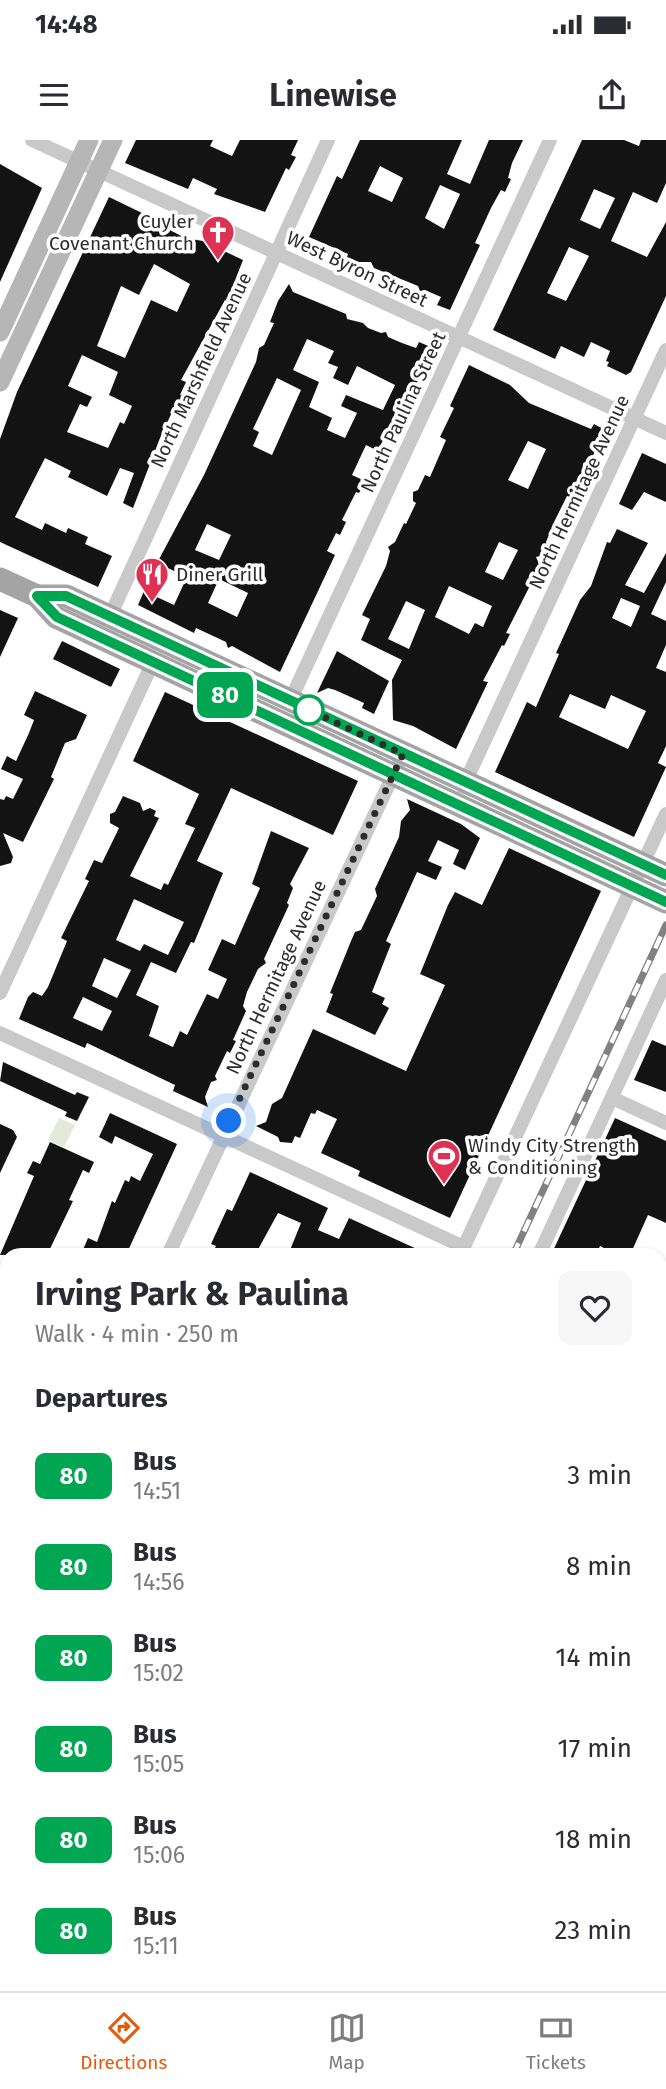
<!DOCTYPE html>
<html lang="en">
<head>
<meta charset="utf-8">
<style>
  :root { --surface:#fff; --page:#f7f7f7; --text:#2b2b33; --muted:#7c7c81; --line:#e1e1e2; --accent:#ea580c }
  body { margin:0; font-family:"Fira Sans",sans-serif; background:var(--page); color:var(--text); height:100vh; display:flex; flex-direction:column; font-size:26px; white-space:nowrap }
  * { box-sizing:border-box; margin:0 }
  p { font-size:23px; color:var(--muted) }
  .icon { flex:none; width:38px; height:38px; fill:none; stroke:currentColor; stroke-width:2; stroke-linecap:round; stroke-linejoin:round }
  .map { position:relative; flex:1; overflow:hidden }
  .drawer { position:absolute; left:0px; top:1108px; width:667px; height:744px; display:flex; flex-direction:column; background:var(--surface); border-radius:21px 21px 0 0; box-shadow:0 2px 5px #0004 }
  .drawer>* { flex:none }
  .badge { padding:0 14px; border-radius:10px; font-size:24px; line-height:46px }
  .you { position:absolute; width:35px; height:35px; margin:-18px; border:5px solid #fff; border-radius:50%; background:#1a73e8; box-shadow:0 0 0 10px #1a73e833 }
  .map>.badge { position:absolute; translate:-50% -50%; box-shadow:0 0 0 4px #fff }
  h2 { padding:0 35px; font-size:26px; line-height:63px }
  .round { display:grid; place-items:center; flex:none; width:74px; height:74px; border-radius:14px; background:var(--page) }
  .headline { display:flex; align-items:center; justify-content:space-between; height:119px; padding:0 35px }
  h1 { font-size:33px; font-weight:700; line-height:52px }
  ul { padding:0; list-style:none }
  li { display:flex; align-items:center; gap:21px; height:91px; padding:0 35px }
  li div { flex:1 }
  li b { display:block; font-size:26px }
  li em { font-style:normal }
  li .badge { min-width:77px; font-weight:700; text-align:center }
  .status { display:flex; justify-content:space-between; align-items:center; height:49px; padding:0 35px; background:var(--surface); direction:ltr }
  .status svg { height:19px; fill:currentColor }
  header { display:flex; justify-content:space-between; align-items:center; height:91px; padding:0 35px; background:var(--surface); font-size:32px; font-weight:700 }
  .tabs { display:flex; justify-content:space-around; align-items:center; height:98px; border-top:2px solid var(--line); background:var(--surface); font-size:19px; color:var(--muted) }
  .tabs a { display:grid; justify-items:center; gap:4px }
  .tabs .selected { color:var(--accent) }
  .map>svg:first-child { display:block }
  .green { fill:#e4e9d9 }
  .building { fill:#131313; fill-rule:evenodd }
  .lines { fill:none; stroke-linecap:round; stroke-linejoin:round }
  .minor { stroke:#c9c9c9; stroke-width:14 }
  .secondary { stroke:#b6b6b6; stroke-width:19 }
  .primary { stroke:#a4a4a4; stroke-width:23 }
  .rail-casing { stroke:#818181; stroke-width:7 }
  .rail { stroke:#fff; stroke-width:4.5; stroke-dasharray:13; stroke-linecap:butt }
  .line-casing { stroke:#fff; stroke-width:16 }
  .line { stroke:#00a651; stroke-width:10 }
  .walk { stroke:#2c2c2c; stroke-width:7; stroke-dasharray:0 12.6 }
  .stop-dot { fill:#fff; stroke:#00a651; stroke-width:3.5 }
  .labels { text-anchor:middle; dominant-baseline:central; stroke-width:7; stroke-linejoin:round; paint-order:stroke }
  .poi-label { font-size:19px; fill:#2c2c2c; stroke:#fff; text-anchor:start }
  .street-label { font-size:19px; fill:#2c2c2c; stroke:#fff }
</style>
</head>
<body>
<div class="status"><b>14:48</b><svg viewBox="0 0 49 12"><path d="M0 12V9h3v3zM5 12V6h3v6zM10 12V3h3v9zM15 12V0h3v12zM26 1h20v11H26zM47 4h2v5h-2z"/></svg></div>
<header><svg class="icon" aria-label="menu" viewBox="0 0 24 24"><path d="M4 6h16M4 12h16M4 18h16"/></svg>Linewise<svg class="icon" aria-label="share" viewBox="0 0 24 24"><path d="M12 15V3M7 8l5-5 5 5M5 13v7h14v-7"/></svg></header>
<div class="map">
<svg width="666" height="1851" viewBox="0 0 666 1851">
  <rect width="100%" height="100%" fill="#fff"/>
  <polygon class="green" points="59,978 75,985 64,1007 48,1000"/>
  <g class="building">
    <polygon points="136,0 213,0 210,6 232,16 240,0 298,0 291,15 296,17 289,30 286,28 265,72 214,54 217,49 193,38 188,49 125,23"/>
    <path d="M360 0H462L447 34 470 44 489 0H523L512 23 508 38 511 39 505 52 501 50 491 68 475 103 480 105 450 170 437 165 441 157 425 150 420 151 418 146 374 128 371 122H357L347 117 348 114 309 97 337 36 342 39ZM380 26 403 38 392 62 368 51ZM440 45 460 54 444 89 425 78Z"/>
    <path d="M582 0H624L639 6 641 0H666V43L657 63 633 52 611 101 647 117 666 82V156L631 232 626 235 607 226 609 222 606 221 610 211 591 202 584 217 561 206 555 219 493 190ZM594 49 615 58 600 89 580 80ZM569 107 589 116 566 161 547 153Z"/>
    <polygon points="0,24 42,48 0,142"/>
    <path d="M109 57 171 87 170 90 185 98 203 101 243 120 227 161 225 160 181 240 186 242 180 255 184 256 178 269 174 268 160 298 133 368 123 363 134 333 120 328 107 356 68 337 71 331 45 318 15 377 42 390 45 383 66 393 68 388 88 397 85 404 112 416 98 447 0 402V299L17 252ZM154 124 190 144 177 172 151 160 125 218 97 206 121 146 139 155ZM82 215 118 232 109 255 132 266 124 284 120 282 108 308 67 292 80 264 87 267 92 257 68 246Z"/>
    <path d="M289 144 293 152 346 174 347 179 363 183 368 188 381 193 386 192 388 197 402 203 416 208 419 202 433 208 394 291 388 289 378 311 366 305 352 335 365 341 359 353 356 352 342 380 346 382 340 395 336 393 327 411 335 415 280 532 232 506 228 508 226 502 196 488 194 493 138 465 144 451 174 465 187 437 157 423 204 335 256 222 259 208 264 205 274 183 270 182 278 161ZM307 199 334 211 328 223 338 227 333 238 348 245 357 226 395 245 383 270 346 255 341 266 357 273 345 298 327 290 332 278 309 267 319 242 293 230ZM277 238 301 250 272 315 253 306 259 292 253 289ZM207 384 231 395 219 420 195 410ZM219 439 248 453 237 477 208 463Z"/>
    <path d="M469 225 510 245 529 263 591 289 594 284 605 290 573 358 567 356 555 380 546 402 548 414 536 417 540 426 506 493 510 494 504 506 502 505 483 541 488 542 456 609 413 586 393 580 392 540 402 520 361 500 370 479 362 475 386 426 390 411 388 407 395 402 404 383 406 384 416 363 413 361V352L418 350 425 335 430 337 446 300 440 297 454 268 450 266ZM528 301 546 309 528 349 508 340ZM499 402 518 410 503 440 485 432ZM449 446 492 466 483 487 475 483 469 494 435 477ZM406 461 425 470 409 509 388 499Z"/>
    <polygon points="642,313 666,324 666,362 644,352 632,370 619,364"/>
    <path d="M617 389 648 403 625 445 644 453 666 413V442L651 474 666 481V505L656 528 666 532V606L658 623 666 627 634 697 495 632 527 562 536 567 559 514 556 513 580 460 591 446 607 402 610 403ZM621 458 640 466 631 487 612 478ZM570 554 605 569 611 555 646 571 628 609 559 577Z"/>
    <polygon points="0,470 18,478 0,517"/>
    <polygon points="62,501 120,529 111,547 53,519"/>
    <polygon points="337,511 389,541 374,574 362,568 364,563 335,550 328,548 317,553"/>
    <polygon points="35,551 87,575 76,599 65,603 51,637 54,639 23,702 3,693 13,717 11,723 0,726 0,659 4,660 6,656 13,659 23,639 1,629 7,616 16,621 29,593 34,580 24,575"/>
    <path d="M165 552 358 641 333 695 231 648 197 721 223 733 194 803 191 802 176 833 151 822 136 855 159 866 149 896 173 907 180 891 187 895 207 854 218 859 227 839 208 830 222 799 235 805 260 748 252 744 271 691 309 708 290 744 293 748 287 763 289 765 264 819 266 823 258 829 247 852 243 866 246 871 233 900 236 901 230 913 227 911 215 936 217 940 211 942 205 957 208 967 173 951 175 945 87 903 85 908 19 879 28 857 33 852 42 856 48 847 67 801 61 798 89 741 85 739 94 720 102 723 119 688 110 683V674L115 672 123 656 140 663 143 671 150 668 156 671 154 676 159 678 130 736 161 750 164 743 168 745 195 688 185 684 199 654 133 621ZM134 759 184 782 168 815 144 804 140 811 116 800ZM104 818 131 830 117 858 92 846ZM83 857 112 871 102 891 73 878Z"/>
    <polygon points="407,659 461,684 480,698 465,730 453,724 459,710 438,700 428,721 442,727 436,740 417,732 386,801 391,804 372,852 385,858 382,864 389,868 375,895 326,872 333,854 330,853 351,801 355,792 361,790 377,756 375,749 399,697 401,681 410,670"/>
    <polygon points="509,708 601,751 450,1078 358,1036 360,1031 321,1013 337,979 317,970 315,974 311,973 300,998 295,996 292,1003 280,1002 278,997 256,986 266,982 272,964 282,958 313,889 406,931 445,845 420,834 448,765 455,752 482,765"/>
    <polygon points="652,900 666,906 666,952 634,940"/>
    <polygon points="3,922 75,955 77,952 89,957 77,981 65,976 67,972 0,941"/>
    <polygon points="110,973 177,1004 126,1115 88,1115 82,1112 88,1098 97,1102 112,1061 115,1063 125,1040 129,1042 131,1036 140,1041 153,1014 115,996 112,1004 99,997"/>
    <polygon points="615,978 666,1001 666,1083 648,1075 630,1115 617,1115 600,1106 596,1115 551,1115"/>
    <polygon points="0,984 13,990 17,997 0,1033"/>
    <polygon points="50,1002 94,1022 89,1033 83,1030 69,1060 73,1061 47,1115 0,1115 34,1036 27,1033 33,1021 40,1024"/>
    <polygon points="250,1032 328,1068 318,1090 339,1099 349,1078 430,1115 288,1115 301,1083 278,1073 255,1115 219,1115 213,1112 216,1106 211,1104 227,1069 232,1071"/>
  </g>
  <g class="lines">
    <g class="minor">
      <polyline points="32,0 666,293"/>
      <polyline points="110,476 328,0"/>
      <polyline points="290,561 550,0"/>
      <polyline points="463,647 666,210"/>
      <polyline points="0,853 153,522"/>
      <polyline points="0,893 464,1107"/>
      <polyline points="612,958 666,983"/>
      <polyline points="461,1113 666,674"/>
      <polyline points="168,1115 403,614"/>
      <polyline points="539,1115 666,840"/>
      <polyline points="660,1196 666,1199"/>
      <polyline points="0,1343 7,1347"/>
      <polyline points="660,1421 666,1424"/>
      <polyline points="0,1480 7,1465"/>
      <polyline points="660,1648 666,1651"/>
      <polyline points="0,1795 7,1799"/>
      <polyline points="105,1844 119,1851"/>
      <polyline points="212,1851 215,1844"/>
      <polyline points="492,1851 494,1844"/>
    </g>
    <g class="secondary">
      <polyline points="0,192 89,0"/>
      <polyline points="0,242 113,0"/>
    </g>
    <g class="primary">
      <polyline points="0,439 37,456 56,477 666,762"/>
      <polyline points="37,456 66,456 666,735"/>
    </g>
    <defs>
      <g id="rail">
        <polyline points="513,1115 666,785"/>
        <polyline points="660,1141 666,1127"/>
        <polyline points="660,1158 666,1144"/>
        <polyline points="173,1851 176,1844"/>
        <polyline points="332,1851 335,1844"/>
      </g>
    </defs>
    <use href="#rail" class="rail-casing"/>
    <use href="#rail" class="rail"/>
  </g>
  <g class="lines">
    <defs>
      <polyline id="line" points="666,735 66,456 37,456 57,477 666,762"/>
    </defs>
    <use href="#line" class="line-casing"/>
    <use href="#line" class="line"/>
    <polyline class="walk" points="229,981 403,614 309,570"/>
  </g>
  <defs>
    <symbol id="church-pin" viewBox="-11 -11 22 30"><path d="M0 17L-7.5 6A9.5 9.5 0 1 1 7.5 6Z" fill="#df3154" stroke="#fff"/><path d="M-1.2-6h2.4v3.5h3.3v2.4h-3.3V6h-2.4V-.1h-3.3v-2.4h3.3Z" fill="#fff"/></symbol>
    <symbol id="restaurant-pin" viewBox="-11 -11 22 30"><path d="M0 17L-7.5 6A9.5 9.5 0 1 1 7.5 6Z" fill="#df3154" stroke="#fff"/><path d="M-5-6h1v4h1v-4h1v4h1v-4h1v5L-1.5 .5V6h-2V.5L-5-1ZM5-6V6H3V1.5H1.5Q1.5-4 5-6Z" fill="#fff"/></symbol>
    <symbol id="stadium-pin" viewBox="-11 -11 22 30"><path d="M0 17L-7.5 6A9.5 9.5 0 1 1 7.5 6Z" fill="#df3154" stroke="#fff"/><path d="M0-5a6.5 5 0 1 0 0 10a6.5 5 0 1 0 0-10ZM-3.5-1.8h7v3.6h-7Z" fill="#fff"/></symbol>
  </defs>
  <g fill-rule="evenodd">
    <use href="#church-pin" x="199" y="73" width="38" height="52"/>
    <use href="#restaurant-pin" x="133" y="415" width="38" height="52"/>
    <use href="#stadium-pin" x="425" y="997" width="38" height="52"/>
  </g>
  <circle class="stop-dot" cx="309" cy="570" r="14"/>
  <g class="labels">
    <g class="poi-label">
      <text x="194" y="81" text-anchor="end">Cuyler<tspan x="194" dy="22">Covenant Church</tspan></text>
      <text x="176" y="434">Diner Grill</text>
      <text x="468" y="1005">Windy City Strength<tspan x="468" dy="22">&amp; Conditioning</tspan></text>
    </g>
    <g class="street-label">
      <text transform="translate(357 129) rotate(25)">West Byron Street</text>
      <text transform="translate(201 230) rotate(-65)">North Marshfield Avenue</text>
      <text transform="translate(403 272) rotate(-65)">North Paulina Street</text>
      <text transform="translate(579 352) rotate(-65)">North Hermitage Avenue</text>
      <text transform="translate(276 837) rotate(-65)">North Hermitage Avenue</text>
    </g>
  </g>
</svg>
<div class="you" style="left:229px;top:981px"></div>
<b class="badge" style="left:225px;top:555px;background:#00a651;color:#fff">80</b>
<section class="drawer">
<div class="headline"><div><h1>Irving Park &amp; Paulina</h1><p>Walk · 4 min · 250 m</p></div><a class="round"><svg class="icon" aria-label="heart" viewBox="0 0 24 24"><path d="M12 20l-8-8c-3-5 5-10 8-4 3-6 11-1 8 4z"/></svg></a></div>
<h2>Departures</h2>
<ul>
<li><span class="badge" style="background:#00a651;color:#fff">80</span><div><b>Bus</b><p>14:51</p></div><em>3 min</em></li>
<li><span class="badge" style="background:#00a651;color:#fff">80</span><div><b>Bus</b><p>14:56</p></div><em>8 min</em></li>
<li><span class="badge" style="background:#00a651;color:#fff">80</span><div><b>Bus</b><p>15:02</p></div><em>14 min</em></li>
<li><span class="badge" style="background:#00a651;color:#fff">80</span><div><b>Bus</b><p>15:05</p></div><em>17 min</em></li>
<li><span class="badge" style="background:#00a651;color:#fff">80</span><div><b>Bus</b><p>15:06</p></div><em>18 min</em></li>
<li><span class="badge" style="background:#00a651;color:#fff">80</span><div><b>Bus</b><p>15:11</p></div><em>23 min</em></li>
</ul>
</section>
</div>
<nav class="tabs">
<a class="selected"><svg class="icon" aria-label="directions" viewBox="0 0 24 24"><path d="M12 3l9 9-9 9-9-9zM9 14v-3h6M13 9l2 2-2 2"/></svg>Directions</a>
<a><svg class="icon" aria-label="map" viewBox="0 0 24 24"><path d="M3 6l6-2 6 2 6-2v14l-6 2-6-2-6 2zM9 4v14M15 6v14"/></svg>Map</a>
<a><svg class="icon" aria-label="tickets" viewBox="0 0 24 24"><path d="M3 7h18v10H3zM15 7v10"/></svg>Tickets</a>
</nav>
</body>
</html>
